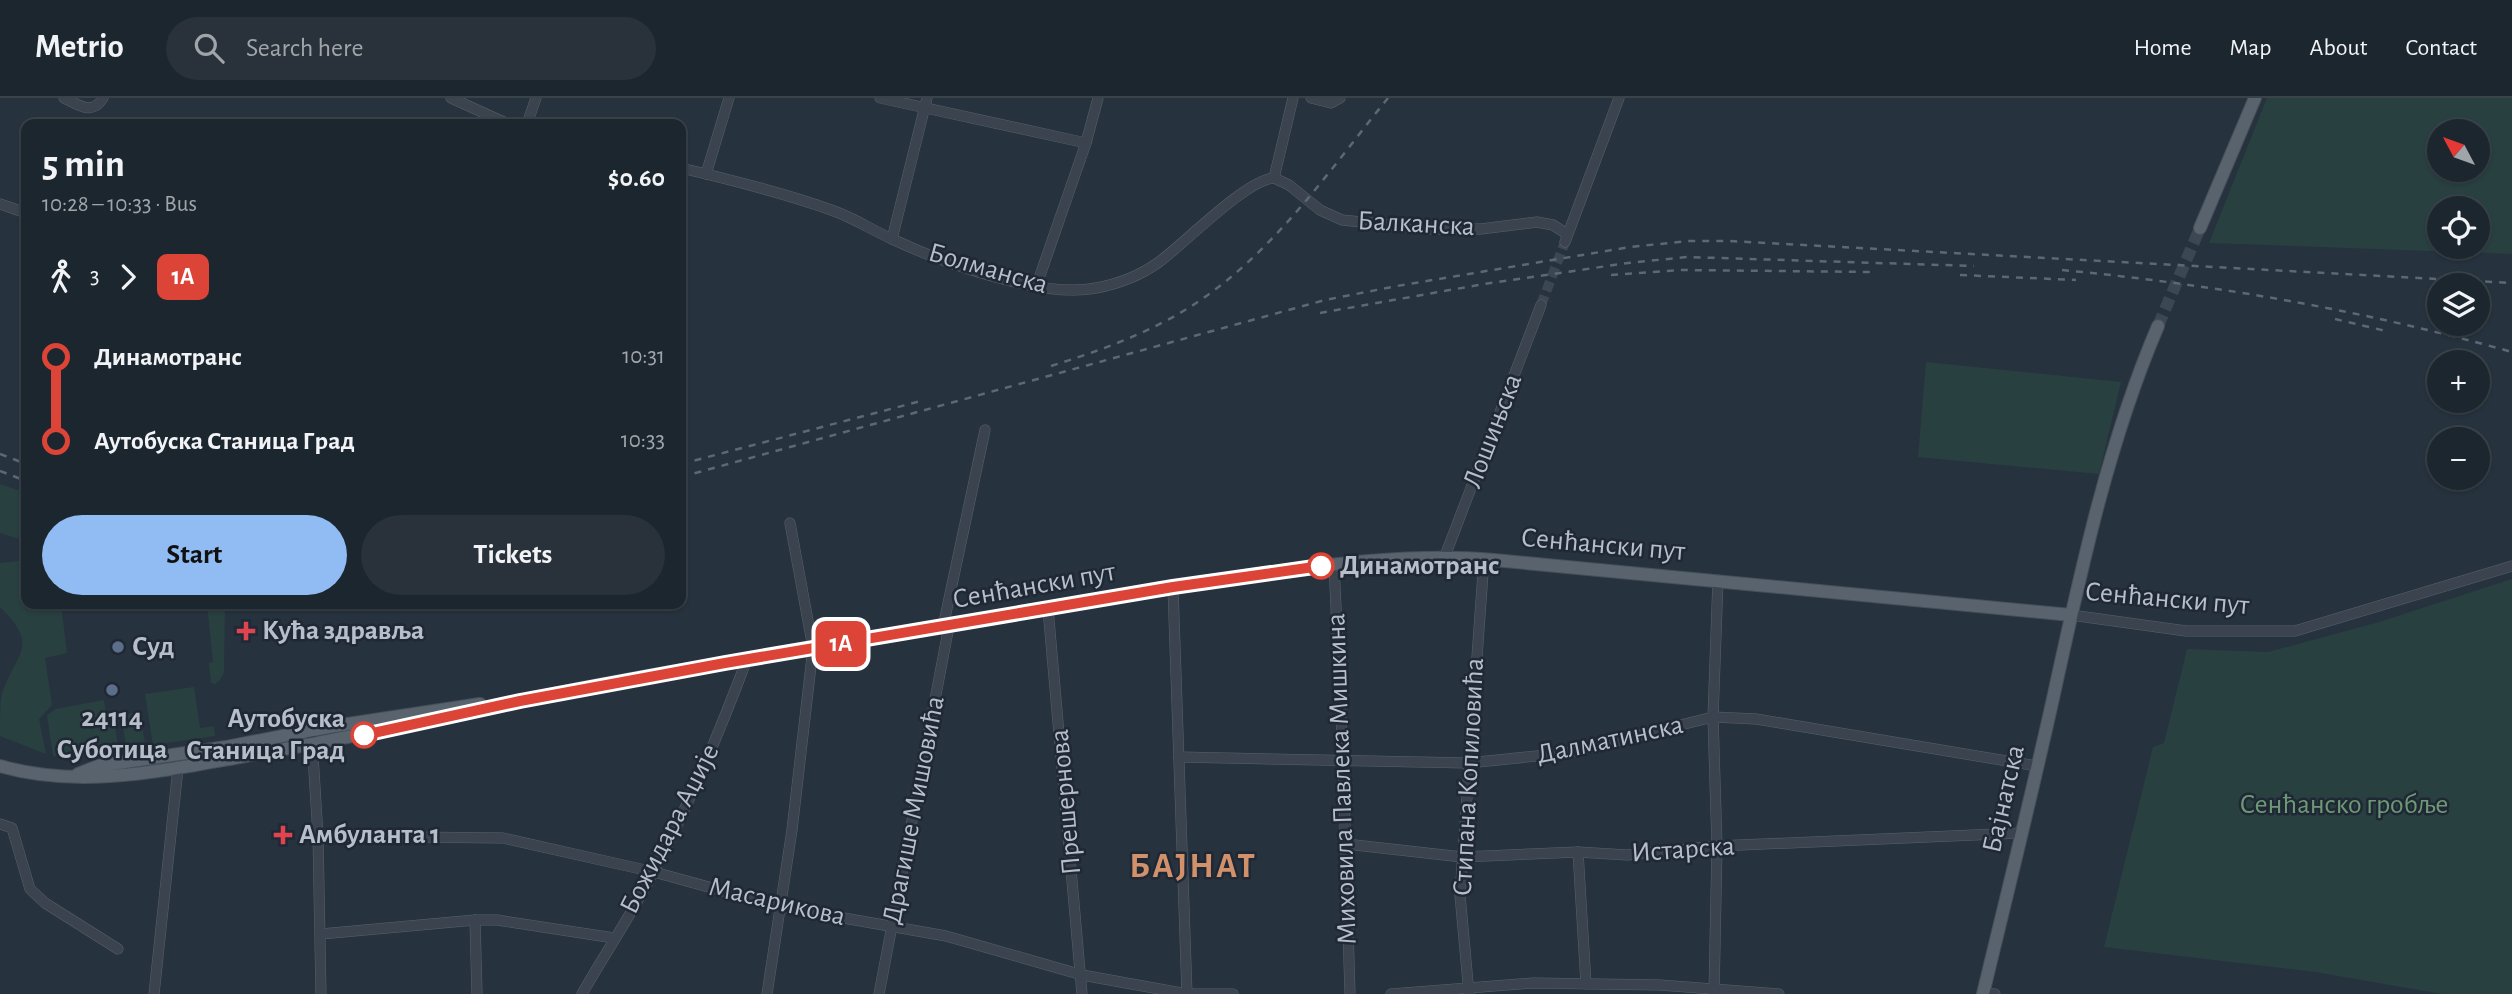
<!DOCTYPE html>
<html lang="en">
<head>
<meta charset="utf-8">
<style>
  :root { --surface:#1c262e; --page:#29323a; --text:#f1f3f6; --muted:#a0a5aa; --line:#3a434a; --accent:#91bcf3 }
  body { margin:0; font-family:"Alegreya Sans",sans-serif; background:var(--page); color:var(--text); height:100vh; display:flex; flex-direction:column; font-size:26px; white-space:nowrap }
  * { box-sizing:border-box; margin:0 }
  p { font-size:23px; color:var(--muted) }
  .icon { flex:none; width:38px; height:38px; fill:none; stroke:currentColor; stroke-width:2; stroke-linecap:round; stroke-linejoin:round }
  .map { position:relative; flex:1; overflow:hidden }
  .details { position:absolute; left:21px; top:21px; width:665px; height:490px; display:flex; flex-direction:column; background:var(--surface); border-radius:14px; box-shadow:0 2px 5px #0004,0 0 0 2px var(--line) }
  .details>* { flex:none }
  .badge { padding:0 14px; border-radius:10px; font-size:24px; line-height:46px }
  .needle { width:46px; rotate:311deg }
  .buttons { position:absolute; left:2427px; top:21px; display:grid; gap:14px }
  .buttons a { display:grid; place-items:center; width:63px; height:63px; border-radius:50%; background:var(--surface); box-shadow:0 2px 5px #0004,0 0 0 2px var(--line); font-size:35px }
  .map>.badge { position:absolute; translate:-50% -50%; box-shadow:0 0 0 4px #fff }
  .legs { display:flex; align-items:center; gap:10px; height:77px; padding:0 21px; font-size:23px }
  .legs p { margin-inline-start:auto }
  .headline { display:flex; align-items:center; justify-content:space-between; height:119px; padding:0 21px }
  h1 { font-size:38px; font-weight:600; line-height:52px }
  .primary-button { display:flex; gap:14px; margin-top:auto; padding:14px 21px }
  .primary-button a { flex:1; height:80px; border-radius:42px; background:var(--accent); color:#111; font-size:28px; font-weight:600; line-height:80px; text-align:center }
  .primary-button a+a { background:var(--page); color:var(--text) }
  ul { padding:0 21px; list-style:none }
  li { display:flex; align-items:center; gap:24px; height:84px; font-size:26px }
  li i { display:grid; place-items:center; width:10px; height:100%; margin:0 9px; background:currentColor }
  li i::after { content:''; width:18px; height:18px; margin:-9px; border:5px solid; border-radius:50%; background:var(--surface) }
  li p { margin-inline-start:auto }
  li:first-child i { background:linear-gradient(#0000 50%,currentColor 0) }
  li:last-child i { background:linear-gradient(currentColor 50%,#0000 0) }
  header { display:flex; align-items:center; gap:42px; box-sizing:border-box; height:98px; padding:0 35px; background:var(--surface); border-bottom:2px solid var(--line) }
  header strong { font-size:33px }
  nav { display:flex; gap:38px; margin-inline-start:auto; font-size:24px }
  .search { width:490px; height:63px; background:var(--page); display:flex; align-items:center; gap:18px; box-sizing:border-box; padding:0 24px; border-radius:38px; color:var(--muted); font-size:26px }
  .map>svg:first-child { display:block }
  .green { fill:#294040; fill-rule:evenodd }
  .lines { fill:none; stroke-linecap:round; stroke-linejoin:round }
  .minor-tunnel { stroke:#3c4753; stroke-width:10; stroke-dasharray:10 5; stroke-linecap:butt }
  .major-tunnel { stroke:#3c4753; stroke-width:12; stroke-dasharray:12 6; stroke-linecap:butt }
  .minor-casing { stroke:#58616c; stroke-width:11 }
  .major-casing { stroke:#464f5a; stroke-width:14 }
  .minor { stroke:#3a434e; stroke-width:10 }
  .major { stroke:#58636e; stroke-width:12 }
  .rail { stroke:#5c6875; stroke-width:2.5; stroke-dasharray:7 7; stroke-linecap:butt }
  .line-1-casing { stroke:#fff; stroke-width:16 }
  .line-1 { stroke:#db4436; stroke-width:10 }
  .stop-1-dot { fill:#fff; stroke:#db4436; stroke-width:3.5 }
  .health-dot { fill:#e0444e; stroke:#1f2834; stroke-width:2.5 }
  .service-dot { fill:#5c6f8a; stroke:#1f2834; stroke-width:2.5 }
  .labels { text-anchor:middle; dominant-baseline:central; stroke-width:5; stroke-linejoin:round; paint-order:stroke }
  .street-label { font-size:28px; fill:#b6bec9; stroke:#1f2834 }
  .stop-label { font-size:28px; font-weight:bold; fill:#b6bec9; stroke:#1f2834; text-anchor:start }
  .poi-label { font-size:28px; font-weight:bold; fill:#b6bec9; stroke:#1f2834; text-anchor:start }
  .park-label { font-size:28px; fill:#6e9976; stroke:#1f2834 }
  .district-label { font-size:35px; font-weight:bold; letter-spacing:2px; fill:#d1916a; stroke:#1f2834 }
</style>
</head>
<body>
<header>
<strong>Metrio</strong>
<div class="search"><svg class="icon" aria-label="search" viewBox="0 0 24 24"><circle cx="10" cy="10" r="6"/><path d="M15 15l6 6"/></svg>Search here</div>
<nav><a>Home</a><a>Map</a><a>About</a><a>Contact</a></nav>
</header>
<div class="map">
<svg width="2512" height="896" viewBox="0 0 2512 896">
  <rect width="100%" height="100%" fill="#26323e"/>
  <g class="green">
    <path d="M2267 0H2512V156L2209 145ZM2478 33V72H2440V33ZM2478 110V149H2440V110Z"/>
    <polygon points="1926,264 2121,284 2099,376 1918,359"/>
    <polygon points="0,386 26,395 26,443 0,435"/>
    <path d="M26 462V506H61L67 555 45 560 52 607 39 621 46 656 0 638C0 627 0 611 1 600 13 556 43 551 0 509V465Z"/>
    <polygon points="2512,481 2512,896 2442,896 2315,874 2104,849 2153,649 2164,645 2187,551 2268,554 2379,524"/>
    <polygon points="207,506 225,506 224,574 220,582 215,586 211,585 209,565 213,564"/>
    <polygon points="194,589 200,630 214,628 215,638 153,647 145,596"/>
    <polygon points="104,602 107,622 114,622 119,653 76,659 53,658 47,617 56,611"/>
    <polygon points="139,614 146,649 127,653 121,617"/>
  </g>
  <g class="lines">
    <polyline class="minor-tunnel" points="1541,207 1565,144"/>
    <polyline class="major-tunnel" points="2158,228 2200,130"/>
    <defs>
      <g id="minor">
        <path d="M64 0C79 7 92 18 103 0"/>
        <polyline points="451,0 508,26"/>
        <polyline points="880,0 1086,45"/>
        <polyline points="1311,0 1331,5 1340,0"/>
        <polyline points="527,26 536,0"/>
        <path d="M681 70C732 82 785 95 834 113 854 120 872 132 892 141 941 164 1043 201 1096 190 1118 186 1141 177 1159 164 1185 145 1247 81 1274 80"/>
        <polyline points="706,76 729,0"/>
        <polyline points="1274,80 1289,87 1320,112 1342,122 1427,131 1481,131 1537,124 1553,127 1567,136"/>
        <polyline points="1274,80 1293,0"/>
        <polyline points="0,106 26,115"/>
        <polyline points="892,141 927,0"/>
        <polyline points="1565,144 1619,0"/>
        <polyline points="1036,189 1086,45 1098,0"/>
        <polyline points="1445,458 1541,207"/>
        <polyline points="1334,466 1343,662 1350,896"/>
        <polyline points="1173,490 1187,896"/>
        <polyline points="1048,511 1082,896"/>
        <polyline points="2071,517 2186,533 2295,533 2512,468"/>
        <polyline points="943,529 985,332"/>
        <polyline points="312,641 318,738 321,896"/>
        <polyline points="1179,659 1468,665 1567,655 1713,619 1756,621 2037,668"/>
        <polyline points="0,726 12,730 30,791 45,805 118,851"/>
        <polyline points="318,738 503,740 654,774 781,809 946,838 1082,877 1187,896 1233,896"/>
        <polyline points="1346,746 1462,759 1578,754 1627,757 1717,748 2020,735"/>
        <polyline points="1578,754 1586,886"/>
        <polyline points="475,822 477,896"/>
        <polyline points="321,836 475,822 497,822 614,840"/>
        <polyline points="1983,895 1995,896"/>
        <polyline points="154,896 178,670"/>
        <path d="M582 896C606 854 633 814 655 771 691 703 720 633 747 561"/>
        <polyline points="767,896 792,732 813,550 790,425"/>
        <polyline points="879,896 949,528"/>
        <polyline points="1391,896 1533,885 1660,887 1779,896"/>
        <polyline points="1469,896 1460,797 1484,461"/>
        <polyline points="1714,896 1717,748 1713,619 1718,482"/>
      </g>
      <g id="major">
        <polyline points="2200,130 2255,0"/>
        <path d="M0 668C79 691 161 673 240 659 334 643 428 623 521 603 625 580 731 564 836 547 974 523 1113 499 1252 477 1332 466 1412 455 1494 462L2071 517"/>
        <polyline points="78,676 98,668 226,649 328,629 480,606"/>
        <path d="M1983 896C2007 796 2032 696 2054 596 2081 472 2108 345 2158 228"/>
      </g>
    </defs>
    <use href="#minor" class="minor-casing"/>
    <use href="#major" class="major-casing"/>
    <use href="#minor" class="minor"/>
    <use href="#major" class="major"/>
    <g class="rail">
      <path d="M2062 172C2217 187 2362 212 2512 254"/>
      <polyline points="1611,177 1682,172 1873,174"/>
      <polyline points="1960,177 2076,182"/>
      <polyline points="1320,215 1484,186 1628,165 1687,159 1974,168"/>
      <polyline points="2335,221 2386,233"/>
      <path d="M1051 268C1105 251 1158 232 1205 199 1279 147 1332 69 1388 0"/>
      <polyline points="0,356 26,366"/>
      <polyline points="681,366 921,303"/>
      <polyline points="0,373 26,383"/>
      <polyline points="681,379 1325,202 1397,188 1630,149 1689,143 1729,143 2512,185"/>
    </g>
  </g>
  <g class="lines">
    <defs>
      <polyline id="line-1" points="364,637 520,603 725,565 1173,489 1321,468"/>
    </defs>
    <use href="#line-1" class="line-1-casing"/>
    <use href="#line-1" class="line-1"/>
  </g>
  <g class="stop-1-dot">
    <circle cx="1321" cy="468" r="12"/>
    <circle cx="364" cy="637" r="12"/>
  </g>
  <g class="health-dot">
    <path d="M242.5 522.5h7v7h7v7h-7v7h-7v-7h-7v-7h7z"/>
    <path d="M279.5 726.5h7v7h7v7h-7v7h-7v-7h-7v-7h7z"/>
  </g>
  <g class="service-dot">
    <circle cx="118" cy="549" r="7"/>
    <circle cx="112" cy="592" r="7"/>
  </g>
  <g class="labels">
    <g class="street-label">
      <text transform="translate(1416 126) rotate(3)">Балканска</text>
      <text transform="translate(988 171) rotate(16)">Болманска</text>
      <text transform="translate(1493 333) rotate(-69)">Лошињска</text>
      <text transform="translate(1603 447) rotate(5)">Сенћански пут</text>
      <text transform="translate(1034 488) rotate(-10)">Сенћански пут</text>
      <text transform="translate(2167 501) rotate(5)">Сенћански пут</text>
      <text transform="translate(1610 642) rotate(-12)">Далматинска</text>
      <text transform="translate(1469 679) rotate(-87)">Стипана Копиловића</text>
      <text transform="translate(1342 681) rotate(-92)">Миховила Павлека Мишкина</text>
      <text transform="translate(2004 701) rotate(-77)">Бајнатска</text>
      <text transform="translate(1066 704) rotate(-95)">Прешернова</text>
      <text transform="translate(914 712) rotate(-79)">Драгише Мишовића</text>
      <text transform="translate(670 731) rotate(-63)">Божидара Аџије</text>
      <text transform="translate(1683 752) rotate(-4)">Истарска</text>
      <text transform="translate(777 804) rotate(13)">Масарикова</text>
    </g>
    <g class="stop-label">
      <text x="1340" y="468">Динамотранс</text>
      <text x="345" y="621" text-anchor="end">Аутобуска<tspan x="345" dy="32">Станица Град</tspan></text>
    </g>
    <g class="poi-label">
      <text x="262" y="533">Кућа здравља</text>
      <text x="132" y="549">Суд</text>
      <text x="112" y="620" text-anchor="middle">24114<tspan x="112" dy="32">Суботица</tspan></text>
      <text x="299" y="737">Амбуланта 1</text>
    </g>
    <g class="park-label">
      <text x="2344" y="707">Сенћанско гробље</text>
    </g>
    <g class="district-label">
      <text x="1193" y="768">БАЈНАТ</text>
    </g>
  </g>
</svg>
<div class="buttons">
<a><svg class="needle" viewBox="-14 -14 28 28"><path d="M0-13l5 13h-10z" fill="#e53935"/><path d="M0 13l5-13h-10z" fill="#a0a5aa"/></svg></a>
<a><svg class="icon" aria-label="locate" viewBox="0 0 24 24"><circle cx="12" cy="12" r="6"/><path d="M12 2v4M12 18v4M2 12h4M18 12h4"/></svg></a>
<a><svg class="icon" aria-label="layers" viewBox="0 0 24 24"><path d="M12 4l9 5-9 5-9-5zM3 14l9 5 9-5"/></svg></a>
<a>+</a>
<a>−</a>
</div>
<b class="badge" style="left:841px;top:546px;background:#db4436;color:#fff">1A</b>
<section class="details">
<div class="headline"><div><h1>5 min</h1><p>10:28 – 10:33 · Bus</p></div><b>$0.60</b></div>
<div class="legs"><svg class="icon" aria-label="walk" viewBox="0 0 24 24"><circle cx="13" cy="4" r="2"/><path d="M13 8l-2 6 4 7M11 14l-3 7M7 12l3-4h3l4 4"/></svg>3<svg class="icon" aria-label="forward" viewBox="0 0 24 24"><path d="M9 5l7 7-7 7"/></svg><b class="badge" style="background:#db4436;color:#fff">1A</b></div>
<ul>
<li><i style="color:#db4436"></i><b>Динамотранс</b><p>10:31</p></li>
<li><i style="color:#db4436"></i><b>Аутобуска Станица Град</b><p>10:33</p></li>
</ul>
<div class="primary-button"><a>Start</a><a>Tickets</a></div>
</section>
</div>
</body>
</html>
